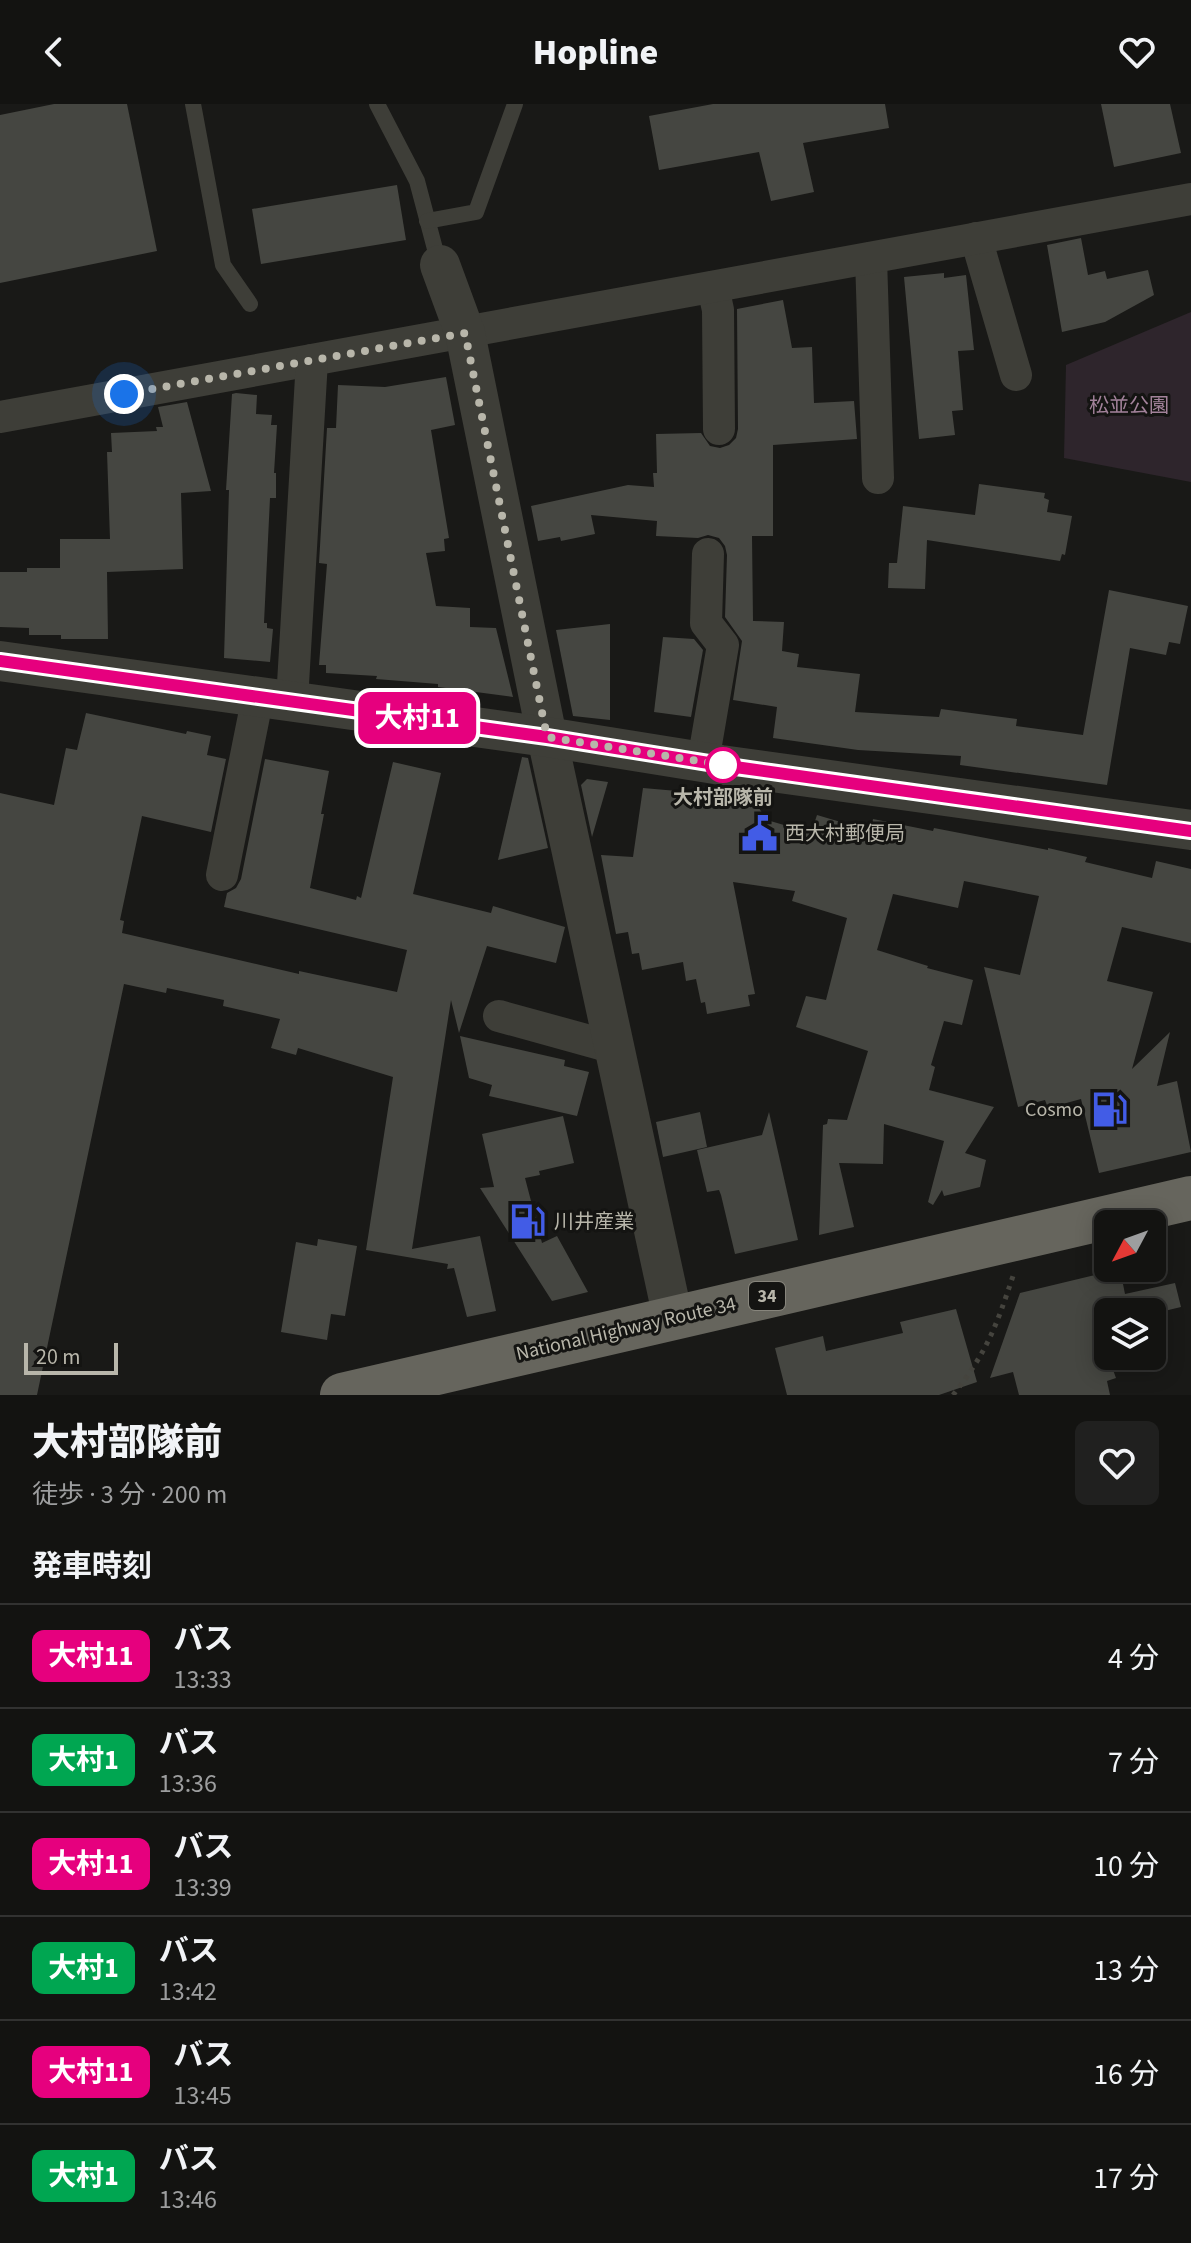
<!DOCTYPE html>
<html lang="ja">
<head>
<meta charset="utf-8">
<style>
  :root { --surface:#131311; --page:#20201f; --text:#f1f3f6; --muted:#9d9e9f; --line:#323231 }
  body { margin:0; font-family:"Source Sans 3","Noto Sans JP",sans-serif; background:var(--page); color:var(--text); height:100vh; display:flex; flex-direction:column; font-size:30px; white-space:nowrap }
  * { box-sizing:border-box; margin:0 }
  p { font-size:26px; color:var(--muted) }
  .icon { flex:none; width:44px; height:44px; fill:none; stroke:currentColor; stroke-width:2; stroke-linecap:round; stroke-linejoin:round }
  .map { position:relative; height:1291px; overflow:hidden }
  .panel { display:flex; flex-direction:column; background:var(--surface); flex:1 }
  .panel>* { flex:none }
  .badge { padding:0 16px; border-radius:12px; font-size:28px; line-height:52px }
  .needle { width:52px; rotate:229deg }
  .tools { position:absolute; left:1094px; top:1106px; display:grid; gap:16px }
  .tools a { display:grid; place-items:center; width:72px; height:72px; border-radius:12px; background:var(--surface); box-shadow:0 4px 20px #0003,0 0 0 2px var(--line); font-size:40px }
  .scale { position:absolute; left:24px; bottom:20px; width:94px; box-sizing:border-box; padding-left:8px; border:4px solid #b8b6aa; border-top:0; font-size:22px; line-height:28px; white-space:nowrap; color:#b8b6aa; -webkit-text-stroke:6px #141412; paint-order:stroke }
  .you { position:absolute; width:40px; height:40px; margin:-20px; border:6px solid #fff; border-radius:50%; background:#1a73e8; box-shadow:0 0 0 12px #1a73e833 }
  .map>.badge { position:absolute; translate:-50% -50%; box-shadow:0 0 0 4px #fff }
  h2 { padding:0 32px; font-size:30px; line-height:72px }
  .round { display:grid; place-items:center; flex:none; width:84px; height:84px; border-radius:12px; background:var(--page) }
  .overview { display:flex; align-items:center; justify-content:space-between; height:136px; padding:0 32px }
  h1 { font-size:38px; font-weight:800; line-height:60px }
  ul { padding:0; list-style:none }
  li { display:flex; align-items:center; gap:24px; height:104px; padding:0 32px; border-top:2px solid var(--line) }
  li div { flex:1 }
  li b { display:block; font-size:30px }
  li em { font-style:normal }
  li .badge { min-width:88px; font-weight:700; text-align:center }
  header { display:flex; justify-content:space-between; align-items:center; height:104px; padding:0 32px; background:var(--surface); font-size:36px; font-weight:800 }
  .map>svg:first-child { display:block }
  .green { fill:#2e252c }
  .building { fill:#454641 }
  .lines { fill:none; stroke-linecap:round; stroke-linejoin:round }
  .path { stroke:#45443e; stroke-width:5; stroke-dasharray:4 6; stroke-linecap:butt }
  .service { stroke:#3e3e38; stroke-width:16 }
  .minor { stroke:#3e3e38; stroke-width:32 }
  .tertiary { stroke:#3e3e38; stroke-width:40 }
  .trunk { stroke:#66655d; stroke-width:44 }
  .line-casing { stroke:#fff; stroke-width:18 }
  .line { stroke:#e6007e; stroke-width:12 }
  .walk { stroke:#b8b6aa; stroke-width:8; stroke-dasharray:0 14.4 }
  .stop-dot { fill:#fff; stroke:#e6007e; stroke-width:4 }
  .labels { text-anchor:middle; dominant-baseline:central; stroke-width:6; stroke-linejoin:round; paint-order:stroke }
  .shield { fill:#141412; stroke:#87857c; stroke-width:2 }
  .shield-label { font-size:18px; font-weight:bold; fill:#b8b6aa }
  .park-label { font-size:20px; fill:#a2829a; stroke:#141412 }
  .stop-label { font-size:20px; font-weight:bold; fill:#b8b6aa; stroke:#141412 }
  .poi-label { font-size:20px; fill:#b8b6aa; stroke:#141412; text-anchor:start }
  .street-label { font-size:20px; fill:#b8b6aa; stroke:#141412 }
</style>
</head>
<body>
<header><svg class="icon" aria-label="back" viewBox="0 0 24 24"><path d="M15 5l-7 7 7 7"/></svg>Hopline<svg class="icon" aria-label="heart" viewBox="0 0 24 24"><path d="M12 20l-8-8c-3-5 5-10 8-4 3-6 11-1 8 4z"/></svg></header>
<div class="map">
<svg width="1191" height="1291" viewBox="0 0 1191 1291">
  <rect width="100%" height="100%" fill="#191917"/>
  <polygon class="green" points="1191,208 1191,378 1064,354 1066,261"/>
  <g class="building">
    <polygon points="54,0 127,0 157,147 0,179 0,11"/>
    <polygon points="713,0 885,0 889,24 803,39 814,88 771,97 759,48 659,66 649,12"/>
    <polygon points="1101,0 1170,0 1181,49 1114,63"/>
    <polygon points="397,81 406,136 261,160 252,105"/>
    <polygon points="1081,134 1088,171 1105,167 1107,175 1148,166 1154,191 1105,218 1062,228 1047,141"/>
    <polygon points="944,169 944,174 966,171 974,246 958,247 963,306 952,307 955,331 919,335 904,173"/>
    <polygon points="783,196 792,244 812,243 814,299 854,297 857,335 773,341 773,432 752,432 753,517 784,518 782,547 799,550 797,563 860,570 855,608 939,613 941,605 1017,615 1016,622 1083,631 1109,486 1188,502 1180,540 1169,538 1166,551 1130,544 1107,681 960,661 961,652 858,646 773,634 777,603 733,596 742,537 725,513 727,451 725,442 719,434 708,431 698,434 656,432 657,417 591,411 595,430 561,437 560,433 538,437 531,402 628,381 654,383 653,369 657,369 656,330 701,329 710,342 720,344 729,341 736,334 738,325 737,205"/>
    <polygon points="446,273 455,321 431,326 449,434 444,435 445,447 426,449 436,502 470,504 470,523 496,524 513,593 438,583 438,580 376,575 377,572 326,569 326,561 319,561 327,460 319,459 327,324 336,324 338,281 385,283"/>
    <polygon points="236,289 257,291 256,310 272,311 271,321 277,321 274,369 276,369 276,394 270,394 264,519 267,519 267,524 273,525 270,558 224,554 229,386 226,386 232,290"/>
    <polygon points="187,298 211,387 181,389 183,465 107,468 108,535 61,535 61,531 29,531 29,524 0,523 0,468 27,468 27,464 60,464 60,435 110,435 107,348 112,348 111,329 157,327 156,323 163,323 158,303"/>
    <polygon points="979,380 1045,389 1044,394 1049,396 1047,408 1072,412 1065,451 1062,450 1060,457 927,436 925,485 888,484 889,459 897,459 903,402 975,411"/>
    <polygon points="610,520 610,616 573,612 556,526"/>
    <polygon points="663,533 694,535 703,546 691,613 654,608"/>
    <polygon points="86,609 186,630 187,627 211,632 207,651 226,655 211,728 142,712 120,816 124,817 122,829 299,870 299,867 397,888 407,846 224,803 227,789 236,784 241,775 265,655 329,667 321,710 324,710 310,784 356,796 357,792 361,794 393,658 441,669 413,790 491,809 493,802 565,823 556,859 487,842 459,929 451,896 412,1145 480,1132 496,1207 467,1213 454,1164 447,1165 448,1160 366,1146 393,973 298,944 296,951 271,944 280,915 223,902 224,896 167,884 166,889 124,880 37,1291 0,1291 0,689 54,701 66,644 77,646"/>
    <polygon points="522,653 528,654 548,744 498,756"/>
    <polygon points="587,675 608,678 592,733 581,681"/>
    <polygon points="643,684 746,693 749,696 752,694 767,716 811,729 817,711 871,727 873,715 933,727 934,724 1048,746 1048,744 1087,753 1085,758 1152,774 1156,757 1191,765 1191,839 1122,823 1107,877 1153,888 1132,965 1170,928 1157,982 1177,977 1191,1048 1099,1069 1081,995 1048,1004 1045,996 1018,1003 984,863 1020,871 1039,792 964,777 958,804 893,790 877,846 928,862 927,864 973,876 962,921 944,917 931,961 935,963 929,986 994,1003 965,1049 986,1056 980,1083 944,1092 942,1086 933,1101 928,1098 944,1037 884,1020 883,1060 839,1059 854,1123 819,1131 823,1021 827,1020 828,1015 847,1016 868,947 796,923 806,892 826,896 847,814 792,797 795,787 733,778 755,890 748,891 750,902 707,910 705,898 701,899 696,875 686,877 683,858 642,866 639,849 632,850 628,828 616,830 601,751 633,753"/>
    <polygon points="460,932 565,956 564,962 589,968 577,1012 489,992 492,981 469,974"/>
    <polygon points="700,1008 707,1043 663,1053 656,1018"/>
    <polygon points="769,1008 798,1136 735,1150 721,1091 719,1086 707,1088 697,1046 762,1031"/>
    <polygon points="563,1012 574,1059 539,1067 540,1071 525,1074 542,1139 557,1132 588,1188 552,1197 480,1084 494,1083 482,1030"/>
    <polygon points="318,1135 357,1142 345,1212 331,1210 327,1236 281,1228 296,1138 317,1142"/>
    <polygon points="1120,1165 1125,1190 1175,1179 1181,1203 1152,1210 1152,1208 1108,1208 1108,1252 1116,1274 1107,1277 1110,1291 1019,1291 1013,1268 990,1274 1020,1189"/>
    <polygon points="956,1205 977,1278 939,1291 787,1291 775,1244 823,1232 826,1247 903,1229 900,1218"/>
  </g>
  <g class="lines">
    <path class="path" d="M953 1291C987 1248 996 1223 1013 1172"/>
    <g class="service">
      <polyline points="193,0 223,161 250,200"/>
      <polyline points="377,0 417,77 439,160"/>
      <polyline points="427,117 476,108 515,0"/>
    </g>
    <g class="minor">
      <polyline points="976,134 1016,271"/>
      <polyline points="871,154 878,374"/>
      <polyline points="713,183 718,206 719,325"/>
      <polyline points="0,313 1191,95"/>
      <polyline points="292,597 312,256"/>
      <polyline points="703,658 723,541 706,519 708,450"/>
      <polyline points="222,771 258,592"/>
      <polyline points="499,912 615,944"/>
    </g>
    <g class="tertiary">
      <polyline points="440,161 465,229 547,633 673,1214"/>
      <polyline points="0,557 547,633 721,661 1191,726"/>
    </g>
    <polyline class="trunk" points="342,1291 1191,1094"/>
  </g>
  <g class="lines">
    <defs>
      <polyline id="line" points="0,557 547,633 721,661 1191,727"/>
    </defs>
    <use href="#line" class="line-casing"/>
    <use href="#line" class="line"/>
    <polyline class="walk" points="124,290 465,229 547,633 723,661"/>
  </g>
  <defs>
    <symbol id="civic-bare" viewBox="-9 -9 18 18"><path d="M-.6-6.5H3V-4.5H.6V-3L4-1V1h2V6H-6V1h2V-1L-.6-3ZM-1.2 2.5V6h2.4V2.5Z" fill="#425ce6" stroke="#141412" stroke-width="2.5" paint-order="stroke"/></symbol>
    <symbol id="fuel-bare" viewBox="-9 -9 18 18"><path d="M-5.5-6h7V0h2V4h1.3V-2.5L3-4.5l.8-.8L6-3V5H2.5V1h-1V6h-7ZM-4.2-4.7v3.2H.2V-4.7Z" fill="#425ce6" stroke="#141412" stroke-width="2.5" paint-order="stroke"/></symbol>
  </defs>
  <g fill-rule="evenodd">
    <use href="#civic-bare" x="734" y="704" width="51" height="51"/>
    <use href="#fuel-bare" x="1084" y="980" width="51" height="51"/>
    <use href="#fuel-bare" x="502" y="1092" width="51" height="51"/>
  </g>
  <circle class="stop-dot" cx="723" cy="661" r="16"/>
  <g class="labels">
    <rect class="shield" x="749" y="1178" width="36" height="28" rx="6"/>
    <g class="shield-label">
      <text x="767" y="1192">34</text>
    </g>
    <g class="park-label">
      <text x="1129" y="302">松並公園</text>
    </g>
    <g class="stop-label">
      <text x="723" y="694">大村部隊前</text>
    </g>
    <g class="poi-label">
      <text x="785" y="730">西大村郵便局</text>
      <text x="1083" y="1006" text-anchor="end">Cosmo</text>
      <text x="554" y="1118">川井産業</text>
    </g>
    <g class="street-label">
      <text transform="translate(626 1225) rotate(-13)">National Highway Route 34</text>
    </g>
  </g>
</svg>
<div class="tools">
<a><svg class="needle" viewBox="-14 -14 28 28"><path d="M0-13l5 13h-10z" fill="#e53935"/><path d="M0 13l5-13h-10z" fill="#9d9e9f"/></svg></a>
<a><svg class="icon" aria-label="layers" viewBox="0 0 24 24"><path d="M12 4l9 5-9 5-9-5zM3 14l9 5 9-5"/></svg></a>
</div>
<div class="scale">20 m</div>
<div class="you" style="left:124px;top:290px"></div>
<b class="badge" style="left:417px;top:614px;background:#e6007e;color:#fff">大村11</b>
</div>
<section class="panel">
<div class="overview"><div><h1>大村部隊前</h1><p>徒歩 · 3 分 · 200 m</p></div><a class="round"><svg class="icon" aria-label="heart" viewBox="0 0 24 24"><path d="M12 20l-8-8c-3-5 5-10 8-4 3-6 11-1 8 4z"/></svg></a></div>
<h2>発車時刻</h2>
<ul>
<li><span class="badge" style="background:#e6007e;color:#fff">大村11</span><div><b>バス</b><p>13:33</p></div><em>4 分</em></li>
<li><span class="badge" style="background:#00a651;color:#fff">大村1</span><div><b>バス</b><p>13:36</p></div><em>7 分</em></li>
<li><span class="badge" style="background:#e6007e;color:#fff">大村11</span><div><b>バス</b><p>13:39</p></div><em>10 分</em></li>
<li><span class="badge" style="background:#00a651;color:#fff">大村1</span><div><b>バス</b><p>13:42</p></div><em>13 分</em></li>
<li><span class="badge" style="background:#e6007e;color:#fff">大村11</span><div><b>バス</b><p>13:45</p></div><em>16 分</em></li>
<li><span class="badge" style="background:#00a651;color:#fff">大村1</span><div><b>バス</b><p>13:46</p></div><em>17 分</em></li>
</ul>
</section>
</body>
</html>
